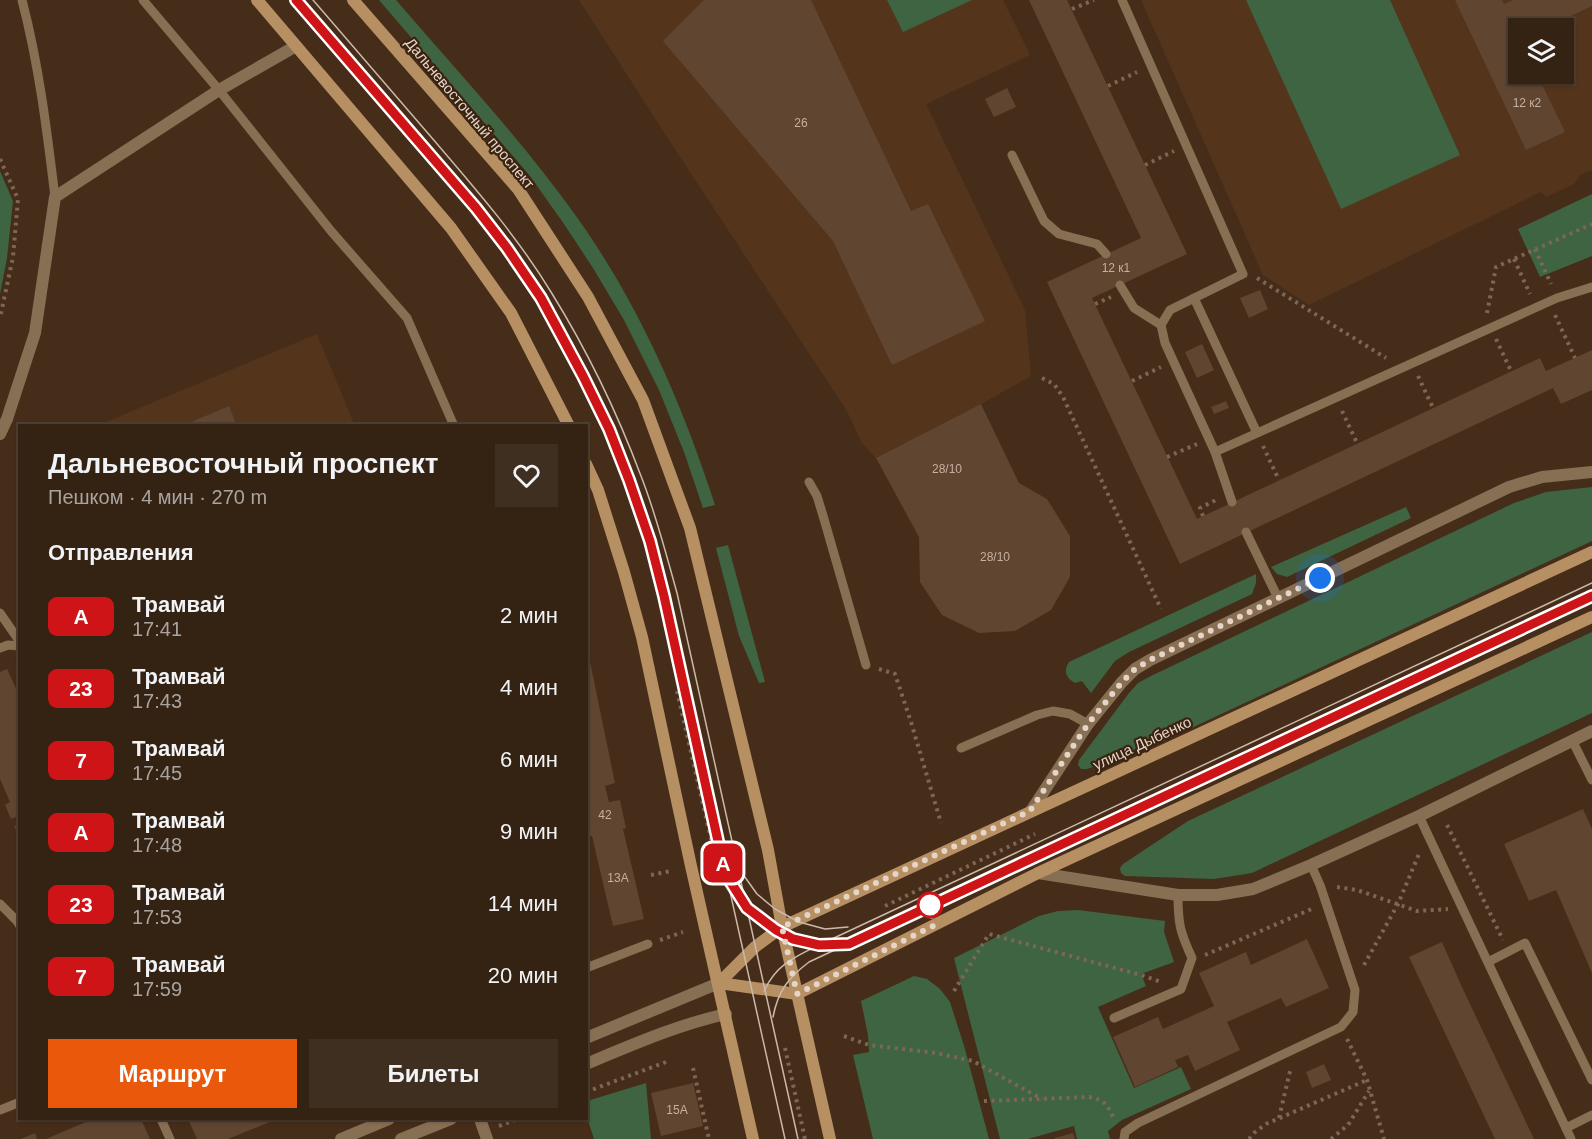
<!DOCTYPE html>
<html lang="ru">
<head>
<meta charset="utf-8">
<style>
  :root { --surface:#342213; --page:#3f2f21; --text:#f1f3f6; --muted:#a9a4a0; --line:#4e3f33; --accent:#ea580c }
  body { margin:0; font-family:Arial,sans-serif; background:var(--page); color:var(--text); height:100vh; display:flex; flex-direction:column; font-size:22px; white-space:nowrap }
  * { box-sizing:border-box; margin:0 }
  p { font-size:20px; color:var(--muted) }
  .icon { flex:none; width:33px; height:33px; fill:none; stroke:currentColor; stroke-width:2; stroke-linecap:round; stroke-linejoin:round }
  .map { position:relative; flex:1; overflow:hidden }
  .side { position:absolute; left:18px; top:424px; width:570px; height:696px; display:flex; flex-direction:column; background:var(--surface); border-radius:0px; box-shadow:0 2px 4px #0004,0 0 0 2px var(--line) }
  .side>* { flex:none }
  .badge { padding:0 12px; border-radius:9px; font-size:21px; line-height:39px }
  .fabs { position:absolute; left:1508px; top:18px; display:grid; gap:12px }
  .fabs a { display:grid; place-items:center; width:66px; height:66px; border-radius:0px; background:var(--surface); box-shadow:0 2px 4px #0004,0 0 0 2px var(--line); font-size:30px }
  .you { position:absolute; width:30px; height:30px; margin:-15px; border:4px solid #fff; border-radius:50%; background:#1a73e8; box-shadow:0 0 0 9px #1a73e833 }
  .map>.badge { position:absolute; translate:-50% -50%; box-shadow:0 0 0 3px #fff }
  h2 { padding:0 30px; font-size:22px; line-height:54px }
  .round { display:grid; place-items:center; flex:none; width:63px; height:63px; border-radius:0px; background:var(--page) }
  .summary { display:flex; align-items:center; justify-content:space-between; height:102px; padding:0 30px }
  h1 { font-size:28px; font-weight:600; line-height:45px }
  .button { display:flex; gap:12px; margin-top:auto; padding:12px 30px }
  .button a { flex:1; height:69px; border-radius:0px; background:var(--accent); color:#fff; font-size:24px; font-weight:600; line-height:69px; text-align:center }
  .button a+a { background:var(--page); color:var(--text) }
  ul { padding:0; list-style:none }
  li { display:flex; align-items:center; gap:18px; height:72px; padding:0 30px }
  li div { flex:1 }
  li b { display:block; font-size:22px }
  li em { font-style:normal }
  li .badge { min-width:66px; font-weight:700; text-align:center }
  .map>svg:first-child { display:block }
  .built { fill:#54351c; fill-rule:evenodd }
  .green { fill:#3e6441 }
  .building { fill:#604531 }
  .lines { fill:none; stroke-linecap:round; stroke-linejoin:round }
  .path { stroke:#7c6655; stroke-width:4; stroke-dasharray:3 4.5; stroke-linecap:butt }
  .lane { stroke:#876f53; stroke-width:9 }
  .street { stroke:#876f53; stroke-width:12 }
  .secondary { stroke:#b69063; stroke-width:12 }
  .tram { stroke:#cbb9ac; stroke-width:1.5 }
  .line-casing { stroke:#fff; stroke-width:14 }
  .line { stroke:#ce1417; stroke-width:9 }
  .walk { stroke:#e5d5c9; stroke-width:6; stroke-dasharray:0 10.8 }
  .stop-dot { fill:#fff; stroke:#ce1417; stroke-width:3 }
  .labels { text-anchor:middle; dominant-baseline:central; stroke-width:4.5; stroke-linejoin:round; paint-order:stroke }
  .number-label { font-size:12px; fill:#c4b1a3 }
  .street-label { font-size:15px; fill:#e5d5c9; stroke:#3b230f }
</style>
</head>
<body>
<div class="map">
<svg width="1592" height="1139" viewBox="0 0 1592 1139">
  <rect width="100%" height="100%" fill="#462d19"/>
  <g class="built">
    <polygon points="579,0 1003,0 1030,55 926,104 1025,310 1031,376 981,404 876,458 861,442 847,411 665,134"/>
    <path d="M1141 0H1592V170L1580 175 1574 184 1546 197 1541 192 1309 305 1263 275ZM1518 28H1563V74H1518Z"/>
    <polygon points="317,334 355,426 107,426 106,422"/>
  </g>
  <g class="green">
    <path d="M379 0H396C457 71 522 140 576 216 639 304 682 403 715 505L703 508 684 452 659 390 624 320 593 268 564 224 530 176Z"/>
    <polygon points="887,0 972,0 903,32"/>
    <polygon points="1246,0 1390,0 1460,155 1341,209"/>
    <polygon points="0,171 13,201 7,258 0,294"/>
    <polygon points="1592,194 1592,256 1540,277 1518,229"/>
    <polygon points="1592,487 1592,541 1159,743 1087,769 1081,769 1078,765 1079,760 1129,693 1138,683 1151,676 1514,503 1546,492"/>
    <polygon points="1406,507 1411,518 1287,577 1277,574 1271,567"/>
    <polygon points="728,545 765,682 759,683 739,636 716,548"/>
    <path d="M1256 574V583L1252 594 1129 652 1115 661 1091 693 1082 681 1075 683C1066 678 1063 671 1069 662Z"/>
    <polygon points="1592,632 1592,713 1252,873 1214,879 1125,876 1121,873 1120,868 1123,864 1188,821"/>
    <polygon points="1078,910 1165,921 1164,932 1174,962 1141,974 1146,986 1098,1007 1134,1088 1181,1067 1191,1089 1122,1120 1108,1131 1110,1139 1077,1139 1074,1126 1028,1139 1000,1139 954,958 1039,916 1058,911"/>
    <polygon points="914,976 927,979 940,989 950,1002 965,1049 989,1139 873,1139 853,1055 869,1052 868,1035 861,1001"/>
    <polygon points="646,1083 651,1139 594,1139 587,1117 587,1101"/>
  </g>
  <g class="building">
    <polygon points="704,0 811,0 911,211 928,204 985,321 892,365 833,241 663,41"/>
    <polygon points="1029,0 1067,0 1187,254 1092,298 1197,519 1540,358 1546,371 1592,350 1592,390 1561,404 1553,388 1180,564 1047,282 1141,238"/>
    <polygon points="1455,0 1502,0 1504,4 1513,0 1592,0 1592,6 1545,28 1518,28 1518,74 1537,74 1565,132 1526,150"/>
    <polygon points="1007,88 1016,107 994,117 985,99"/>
    <polygon points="1260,290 1268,309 1249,318 1240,298"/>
    <polygon points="1202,344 1214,370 1197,378 1185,352"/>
    <polygon points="1226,401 1229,408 1214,414 1211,407"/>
    <polygon points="981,404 1019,483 1047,499 1070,536 1070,577 1051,610 1015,631 979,633 942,615 920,582 919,537 876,458"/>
    <polygon points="229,406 237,426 182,426"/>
    <polygon points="586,652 588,652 615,783 605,786 609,802 620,800 626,828 623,829 644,919 613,926 592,836 586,837"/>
    <polygon points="7,669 20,697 20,838 14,826 19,824 16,817 11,819 5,805 10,802 0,779 0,672"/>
    <polygon points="1583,809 1592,829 1592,973 1556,890 1529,901 1504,844"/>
    <polygon points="1307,939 1329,988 1286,1007 1281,998 1227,1022 1240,1050 1195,1071 1188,1055 1175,1060 1178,1067 1135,1087 1113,1037 1158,1017 1163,1029 1214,1006 1199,973 1246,952 1251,965"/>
    <polygon points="1442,942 1461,985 1534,1139 1495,1139 1409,957"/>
    <polygon points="1324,1064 1331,1080 1312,1088 1306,1072"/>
    <polygon points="693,1083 703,1126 661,1136 651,1093"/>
    <polygon points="93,1119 141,1119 150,1139 46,1139"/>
    <polygon points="188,1119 277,1119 228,1139 197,1139"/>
    <polygon points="35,1133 37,1139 21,1139"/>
    <polygon points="1073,1133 1075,1139 1055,1139 1055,1138"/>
  </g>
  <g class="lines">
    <g class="path">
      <polyline points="1072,9 1094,0"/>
      <polyline points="1108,86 1137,72"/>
      <polyline points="0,159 18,199 13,257 0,318"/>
      <polyline points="1145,165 1174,151"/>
      <polyline points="1535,249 1551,284"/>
      <polyline points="1514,259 1530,294"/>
      <polyline points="1257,278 1386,358"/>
      <polyline points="1095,304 1111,297"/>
      <polyline points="1487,313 1496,267 1592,224"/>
      <polyline points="1555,315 1575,358"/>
      <polyline points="1496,339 1511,371"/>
      <polyline points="1418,376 1433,408"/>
      <polyline points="1042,378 1054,384 1063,397 1161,609"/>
      <polyline points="1132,381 1161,367"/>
      <polyline points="1342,411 1357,443"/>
      <polyline points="1263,446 1279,480"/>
      <polyline points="1167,457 1197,444"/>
      <polyline points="1203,516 1200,508 1216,500"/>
      <polyline points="879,669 895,674 911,722 941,823"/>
      <polyline points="677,691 716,861"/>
      <polyline points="1447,825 1503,940"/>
      <polyline points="651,875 671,871"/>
      <polyline points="1337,887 1357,890 1417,911 1448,909"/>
      <polyline points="885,906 1035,834"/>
      <polyline points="660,940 683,932"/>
      <polyline points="1205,955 1314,908"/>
      <polyline points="1364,965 1398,904 1419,854"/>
      <polyline points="954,991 989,934 1141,975 1161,982"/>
      <polyline points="844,1036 869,1045 936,1053 973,1061 1042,1099"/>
      <polyline points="1347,1039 1367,1080 1384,1139"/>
      <polyline points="785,1048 805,1139"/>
      <polyline points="693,1068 709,1139"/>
      <polyline points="586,1092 666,1062"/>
      <path d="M984 1101 1089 1097C1106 1100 1108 1106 1115 1121"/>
      <polyline points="1279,1118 1291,1067"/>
      <polyline points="499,1126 518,1119"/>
      <polyline points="1249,1139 1254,1133 1266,1124 1367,1080"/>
      <polyline points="1331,1139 1348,1125 1369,1091"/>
    </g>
    <g class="lane">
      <path d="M22 0C39 65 47 131 55 197"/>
      <polyline points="143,0 219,90 331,231 407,318 454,426"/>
      <polyline points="1122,0 1243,274 1170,310 1161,325 1165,343 1215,452 1232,502"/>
      <polyline points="1012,155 1044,221 1059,234 1097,244 1106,254"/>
      <polyline points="1120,285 1134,308 1161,325"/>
      <polyline points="1194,298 1257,433"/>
      <polyline points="1215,452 1557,298 1592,287"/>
      <polyline points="809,482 817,496 824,519 866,665"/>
      <polyline points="1246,532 1278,598"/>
      <polyline points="0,613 20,642"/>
      <polyline points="0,648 8,645 20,646"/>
      <polyline points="1573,742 1592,780"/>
      <polyline points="961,748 1037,715 1053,711 1070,714 1088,724"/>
      <polyline points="1419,816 1571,1139"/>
      <polyline points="0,904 17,921 20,926"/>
      <polyline points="1488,962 1525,943 1592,1080"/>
      <polyline points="586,968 648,944"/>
      <path d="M1114 1018 1181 989 1192 958C1180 932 1178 924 1178 895"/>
      <polyline points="0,1110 20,1102"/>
      <polyline points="161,1119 170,1139"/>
      <polyline points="1566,1128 1592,1115"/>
      <polyline points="1124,1139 1125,1132 1138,1123 1341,1027 1353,1012 1355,990 1320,885 1311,865"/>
    </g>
    <g class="street">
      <polyline points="0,434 7,419 35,333 55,197 219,90 296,46"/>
      <polyline points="1031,811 1088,724 1122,682 1135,669 1150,660 1509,487 1542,477 1592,472"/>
      <polyline points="1038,873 1178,895 1217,895 1253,889 1311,865 1419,816 1592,731"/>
      <polyline points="586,1038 719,983"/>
      <path d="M586 1064C632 1045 677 1025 726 1014"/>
      <polyline points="480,1119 487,1139"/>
      <polyline points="341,1139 389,1119"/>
      <polyline points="401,1139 451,1119"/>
    </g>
    <g class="secondary">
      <polyline points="257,0 451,228 511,313 569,426"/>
      <polyline points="353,0 518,189 588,297 643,400 690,528 768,850 782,927 830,1139"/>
      <polyline points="586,464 598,490 624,572 642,637 691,866 753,1139"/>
      <polyline points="719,983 755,947 782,927 1592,552"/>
      <polyline points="719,983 797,994 1038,873 1592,617"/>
    </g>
    <g class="tram">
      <polyline points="296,0 476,208 507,248 541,298 583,376 609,429 629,480 650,541 664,595 785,1139"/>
      <path d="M313 0C353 46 392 92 432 138 474 187 517 236 551 292 587 350 617 412 641 476 656 514 666 554 677 593L798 1139"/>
      <polyline points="742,873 757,894 775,909 799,922 825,929 848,927"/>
      <path d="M746 906C765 927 793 942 821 944"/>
      <path d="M764 991C776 965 794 957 819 945L1592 583"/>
      <path d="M773 1017C778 991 788 978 809 962L1592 596"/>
    </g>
  </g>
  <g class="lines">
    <defs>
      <polyline id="line" points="296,0 476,208 507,248 541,298 583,376 609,429 629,480 650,541 664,596 725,873 747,908 776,930 793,939 819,945 849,944 1592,596"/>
    </defs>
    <use href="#line" class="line-casing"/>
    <use href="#line" class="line"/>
    <polyline class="walk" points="930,905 933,926 797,994 782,927 1030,811 1088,724 1122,682 1135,669 1150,660 1320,578"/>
  </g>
  <circle class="stop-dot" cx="930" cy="905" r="12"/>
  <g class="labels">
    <g class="number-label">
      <text x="1527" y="103">12 к2</text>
      <text x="801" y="123">26</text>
      <text x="1116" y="268">12 к1</text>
      <text x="947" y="469">28/10</text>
      <text x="995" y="557">28/10</text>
      <text x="605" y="815">42</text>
      <text x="618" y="878">13А</text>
      <text x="677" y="1110">15А</text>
    </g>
    <g class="street-label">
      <text transform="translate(470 113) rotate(50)">Дальневосточный проспект</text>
      <text transform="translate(1142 743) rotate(-25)">улица Дыбенко</text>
    </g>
  </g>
</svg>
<div class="fabs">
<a><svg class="icon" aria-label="layers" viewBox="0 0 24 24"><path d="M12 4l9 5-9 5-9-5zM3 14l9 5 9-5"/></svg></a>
</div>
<div class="you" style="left:1320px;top:578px"></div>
<b class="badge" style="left:723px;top:863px;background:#ce1417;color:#fff">А</b>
<section class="side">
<div class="summary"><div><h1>Дальневосточный проспект</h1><p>Пешком · 4 мин · 270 m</p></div><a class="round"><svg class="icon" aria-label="heart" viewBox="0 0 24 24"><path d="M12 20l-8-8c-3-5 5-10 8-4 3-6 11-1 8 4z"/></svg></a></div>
<h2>Отправления</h2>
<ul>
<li><span class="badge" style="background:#ce1417;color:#fff">А</span><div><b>Трамвай</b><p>17:41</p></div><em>2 мин</em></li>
<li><span class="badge" style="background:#ce1417;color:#fff">23</span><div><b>Трамвай</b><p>17:43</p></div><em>4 мин</em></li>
<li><span class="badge" style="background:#ce1417;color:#fff">7</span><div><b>Трамвай</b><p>17:45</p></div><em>6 мин</em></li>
<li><span class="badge" style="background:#ce1417;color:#fff">А</span><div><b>Трамвай</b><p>17:48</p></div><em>9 мин</em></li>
<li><span class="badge" style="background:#ce1417;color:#fff">23</span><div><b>Трамвай</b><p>17:53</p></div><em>14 мин</em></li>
<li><span class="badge" style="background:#ce1417;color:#fff">7</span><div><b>Трамвай</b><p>17:59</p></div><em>20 мин</em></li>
</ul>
<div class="button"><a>Маршрут</a><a>Билеты</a></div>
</section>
</div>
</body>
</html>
